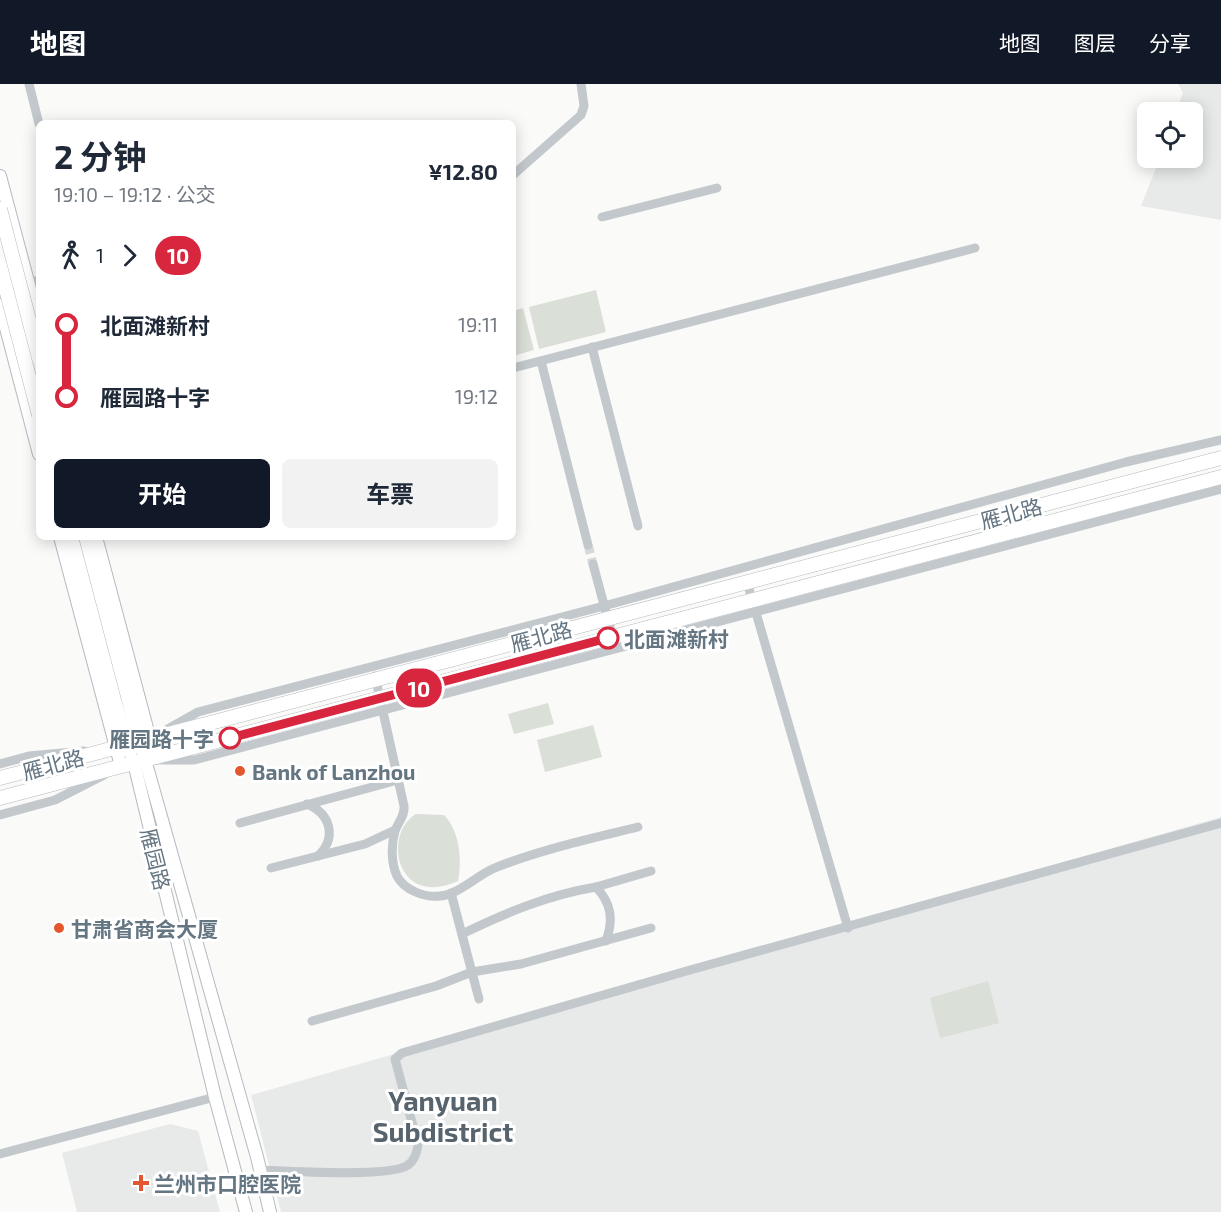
<!DOCTYPE html>
<html lang="zh">
<head>
<meta charset="utf-8">
<style>
  :root { --surface:#fff; --page:#f2f2f3; --text:#1f2937; --muted:#747a83; --accent:#111827 }
  body { margin:0; font-family:"Exo 2","Noto Sans SC",sans-serif; background:var(--page); color:var(--text); height:100vh; display:flex; flex-direction:column; font-size:22px; white-space:nowrap }
  * { box-sizing:border-box; margin:0 }
  p { font-size:20px; color:var(--muted) }
  .icon { flex:none; width:33px; height:33px; fill:none; stroke:currentColor; stroke-width:2; stroke-linecap:round; stroke-linejoin:round }
  .map { position:relative; flex:1; overflow:hidden }
  .details { position:absolute; left:36px; top:36px; width:480px; height:420px; display:flex; flex-direction:column; background:var(--surface); border-radius:9px; box-shadow:0 3px 15px #0003 }
  .details>* { flex:none }
  .badge { padding:0 12px; border-radius:20px; font-size:21px; line-height:39px }
  .fabs { position:absolute; left:1137px; top:18px; display:grid; gap:12px }
  .fabs a { display:grid; place-items:center; width:66px; height:66px; border-radius:9px; background:var(--surface); box-shadow:0 3px 15px #0003; font-size:30px }
  .map>.badge { position:absolute; translate:-50% -50%; box-shadow:0 0 0 3px #fff }
  .legs { display:flex; align-items:center; gap:9px; height:66px; padding:0 18px; font-size:20px }
  .legs p { margin-inline-start:auto }
  .summary { display:flex; align-items:center; justify-content:space-between; height:102px; padding:0 18px }
  h1 { font-size:33px; font-weight:700; line-height:45px }
  .action { display:flex; gap:12px; margin-top:auto; padding:12px 18px }
  .action a { flex:1; height:69px; border-radius:9px; background:var(--accent); color:#fff; font-size:24px; font-weight:700; line-height:69px; text-align:center }
  .action a+a { background:var(--page); color:var(--text) }
  ul { padding:0 18px; list-style:none }
  li { display:flex; align-items:center; gap:21px; height:72px; font-size:22px }
  li i { display:grid; place-items:center; width:9px; height:100%; margin:0 8px; background:currentColor }
  li i::after { content:''; width:15px; height:15px; margin:-8px; border:4px solid; border-radius:50%; background:var(--surface) }
  li p { margin-inline-start:auto }
  li:first-child i { background:linear-gradient(#0000 50%,currentColor 0) }
  li:last-child i { background:linear-gradient(currentColor 50%,#0000 0) }
  header { display:flex; align-items:center; gap:36px; box-sizing:border-box; height:84px; padding:0 30px; background:var(--accent); color:#fff }
  header strong { font-size:28px }
  nav { display:flex; gap:33px; margin-inline-start:auto; font-size:21px }
  .map>svg:first-child { display:block }
  .built { fill:#e8e9e9 }
  .green { fill:#dadfd7 }
  .lines { fill:none; stroke-linecap:round; stroke-linejoin:round }
  .street-tunnel { stroke:#d5d9db; stroke-width:9; stroke-dasharray:9 4.5; stroke-linecap:butt }
  .secondary-casing { stroke:#b3babf; stroke-width:14 }
  .primary-casing { stroke:#b5babe; stroke-width:15 }
  .street { stroke:#c3c8cc; stroke-width:9 }
  .secondary { stroke:#fff; stroke-width:12 }
  .primary { stroke:#fff; stroke-width:14 }
  .primary-bridge-casing { stroke:#b5babe; stroke-width:15; stroke-linecap:butt }
  .primary-bridge { stroke:#fff; stroke-width:14 }
  .line-1-casing { stroke:#fff; stroke-width:14 }
  .line-1 { stroke:#d7263d; stroke-width:9 }
  .stop-1-dot { fill:#fff; stroke:#d7263d; stroke-width:3 }
  .poi-dot { fill:#e4572e; stroke:#fff; stroke-width:2 }
  .labels { text-anchor:middle; dominant-baseline:central; stroke-width:6; stroke-linejoin:round; paint-order:stroke }
  .street-label { font-size:21px; fill:#657683; stroke:#fff }
  .stop-label { font-size:21px; font-weight:bold; fill:#657683; stroke:#fff; text-anchor:start }
  .poi-label { font-size:21px; font-weight:bold; fill:#657683; stroke:#fff; text-anchor:start }
  .district-label { font-size:27px; font-weight:bold; fill:#57646e; stroke:#fff }
</style>
</head>
<body>
<header>
<strong>地图</strong>
<nav><a>地图</a><a>图层</a><a>分享</a></nav>
</header>
<div class="map">
<svg width="1221" height="1128" viewBox="0 0 1221 1128">
  <rect width="100%" height="100%" fill="#fafaf8"/>
  <g class="built">
    <polygon points="1178,0 1221,0 1221,136 1141,122 1160,74 1192,74 1192,28 1176,28 1183,9"/>
    <polygon points="1221,733 1221,1128 281,1128 251,1011"/>
    <polygon points="170,1040 198,1047 220,1128 77,1128 62,1069"/>
  </g>
  <g class="green">
    <polygon points="596,206 606,248 539,265 529,223"/>
    <polygon points="523,224 534,266 513,272 513,227"/>
    <polygon points="548,619 554,640 514,650 508,630"/>
    <polygon points="593,641 602,673 545,688 537,656"/>
    <path d="M416 730 444 731C460 748 462 776 458 797 396 825 382 750 416 730Z"/>
    <polygon points="988,897 999,939 940,954 930,914"/>
  </g>
  <g class="lines">
    <polyline class="street-tunnel" points="588,461 593,480"/>
    <defs>
      <g id="secondary">
        <polyline points="0,92 39,239"/>
        <polyline points="0,221 39,370"/>
        <polyline points="60,453 121,682"/>
        <polyline points="96,453 155,674"/>
        <polyline points="140,658 257,1073 270,1128"/>
        <polyline points="134,679 215,1013 246,1128"/>
      </g>
      <g id="primary">
        <polyline points="71,453 114,616 130,668"/>
        <polyline points="86,453 140,658"/>
        <polyline points="0,694 1221,374"/>
        <polyline points="0,714 1221,393"/>
      </g>
    </defs>
    <use href="#secondary" class="secondary-casing"/>
    <use href="#primary" class="primary-casing"/>
    <g class="street">
      <polyline points="29,0 39,40"/>
      <polyline points="513,91 581,31 584,22 581,0"/>
      <polyline points="602,133 717,104"/>
      <polyline points="1,206 39,196"/>
      <polyline points="592,263 638,442"/>
      <polyline points="541,277 588,461"/>
      <polyline points="513,284 975,164"/>
      <polyline points="593,480 614,558"/>
      <polyline points="747,498 848,844"/>
      <path d="M375 592 404 722C405 732 398 738 395 747 391 761 391 779 397 792 404 806 425 814 440 812 460 810 478 790 497 783 543 765 590 755 638 743"/>
      <polyline points="166,646 198,628 604,522 1126,378 1221,356"/>
      <polyline points="159,676 194,676 1221,405"/>
      <polyline points="0,680 29,672 84,667"/>
      <path d="M307 720C331 730 337 754 318 772"/>
      <polyline points="0,731 55,716 104,691"/>
      <polyline points="240,739 398,696"/>
      <polyline points="271,784 365,760 395,746"/>
      <polyline points="596,803 651,787"/>
      <polyline points="451,809 479,915"/>
      <path d="M462 850C505 829 548 811 596 803 611 819 614 835 606 857"/>
      <polyline points="312,937 436,902 472,888 521,880 651,844"/>
      <polyline points="0,1070 215,1013"/>
      <path d="M260 1086C286 1087 391 1094 408 1081 415 1076 417 1069 418 1061L395 975 402 969 690 886 1221 739"/>
    </g>
    <use href="#secondary" class="secondary"/>
    <use href="#primary" class="primary"/>
    <defs>
      <g id="primary-bridge">
        <polyline points="0,125 39,274"/>
        <polyline points="0,182 39,331"/>
      </g>
    </defs>
    <use href="#primary-bridge" class="primary-bridge-casing"/>
    <use href="#primary-bridge" class="primary-bridge"/>
  </g>
  <g class="lines">
    <defs>
      <polyline id="line-1" points="230,654 608,554"/>
    </defs>
    <use href="#line-1" class="line-1-casing"/>
    <use href="#line-1" class="line-1"/>
  </g>
  <g class="stop-1-dot">
    <circle cx="608" cy="554" r="10"/>
    <circle cx="230" cy="654" r="10"/>
  </g>
  <g class="poi-dot">
    <circle cx="240" cy="687" r="6"/>
    <circle cx="59" cy="844" r="6"/>
    <path d="M138 1090h6v6h6v6h-6v6h-6v-6h-6v-6h6z"/>
  </g>
  <g class="labels">
    <g class="street-label">
      <text transform="translate(1011 429) rotate(-15)">雁北路</text>
      <text transform="translate(541 552) rotate(-15)">雁北路</text>
      <text transform="translate(53 680) rotate(-15)">雁北路</text>
      <text transform="translate(156 775) rotate(76)">雁园路</text>
    </g>
    <g class="stop-label">
      <text x="624" y="554">北面滩新村</text>
      <text x="214" y="654" text-anchor="end">雁园路十字</text>
    </g>
    <g class="poi-label">
      <text x="252" y="687">Bank of Lanzhou</text>
      <text x="71" y="844">甘肃省商会大厦</text>
      <text x="154" y="1099">兰州市口腔医院</text>
    </g>
    <g class="district-label">
      <text x="443" y="1016">Yanyuan<tspan x="443" dy="31">Subdistrict</tspan></text>
    </g>
  </g>
</svg>
<div class="fabs">
<a><svg class="icon" aria-label="locate" viewBox="0 0 24 24"><circle cx="12" cy="12" r="6"/><path d="M12 2v4M12 18v4M2 12h4M18 12h4"/></svg></a>
</div>
<b class="badge" style="left:419px;top:604px;background:#d7263d;color:#fff">10</b>
<section class="details">
<div class="summary"><div><h1>2 分钟</h1><p>19:10 – 19:12 · 公交</p></div><b>¥12.80</b></div>
<div class="legs"><svg class="icon" aria-label="walk" viewBox="0 0 24 24"><circle cx="13" cy="4" r="2"/><path d="M13 8l-2 6 4 7M11 14l-3 7M7 12l3-4h3l4 4"/></svg>1<svg class="icon" aria-label="forward" viewBox="0 0 24 24"><path d="M9 5l7 7-7 7"/></svg><b class="badge" style="background:#d7263d;color:#fff">10</b></div>
<ul>
<li><i style="color:#d7263d"></i><b>北面滩新村</b><p>19:11</p></li>
<li><i style="color:#d7263d"></i><b>雁园路十字</b><p>19:12</p></li>
</ul>
<div class="action"><a>开始</a><a>车票</a></div>
</section>
</div>
</body>
</html>
